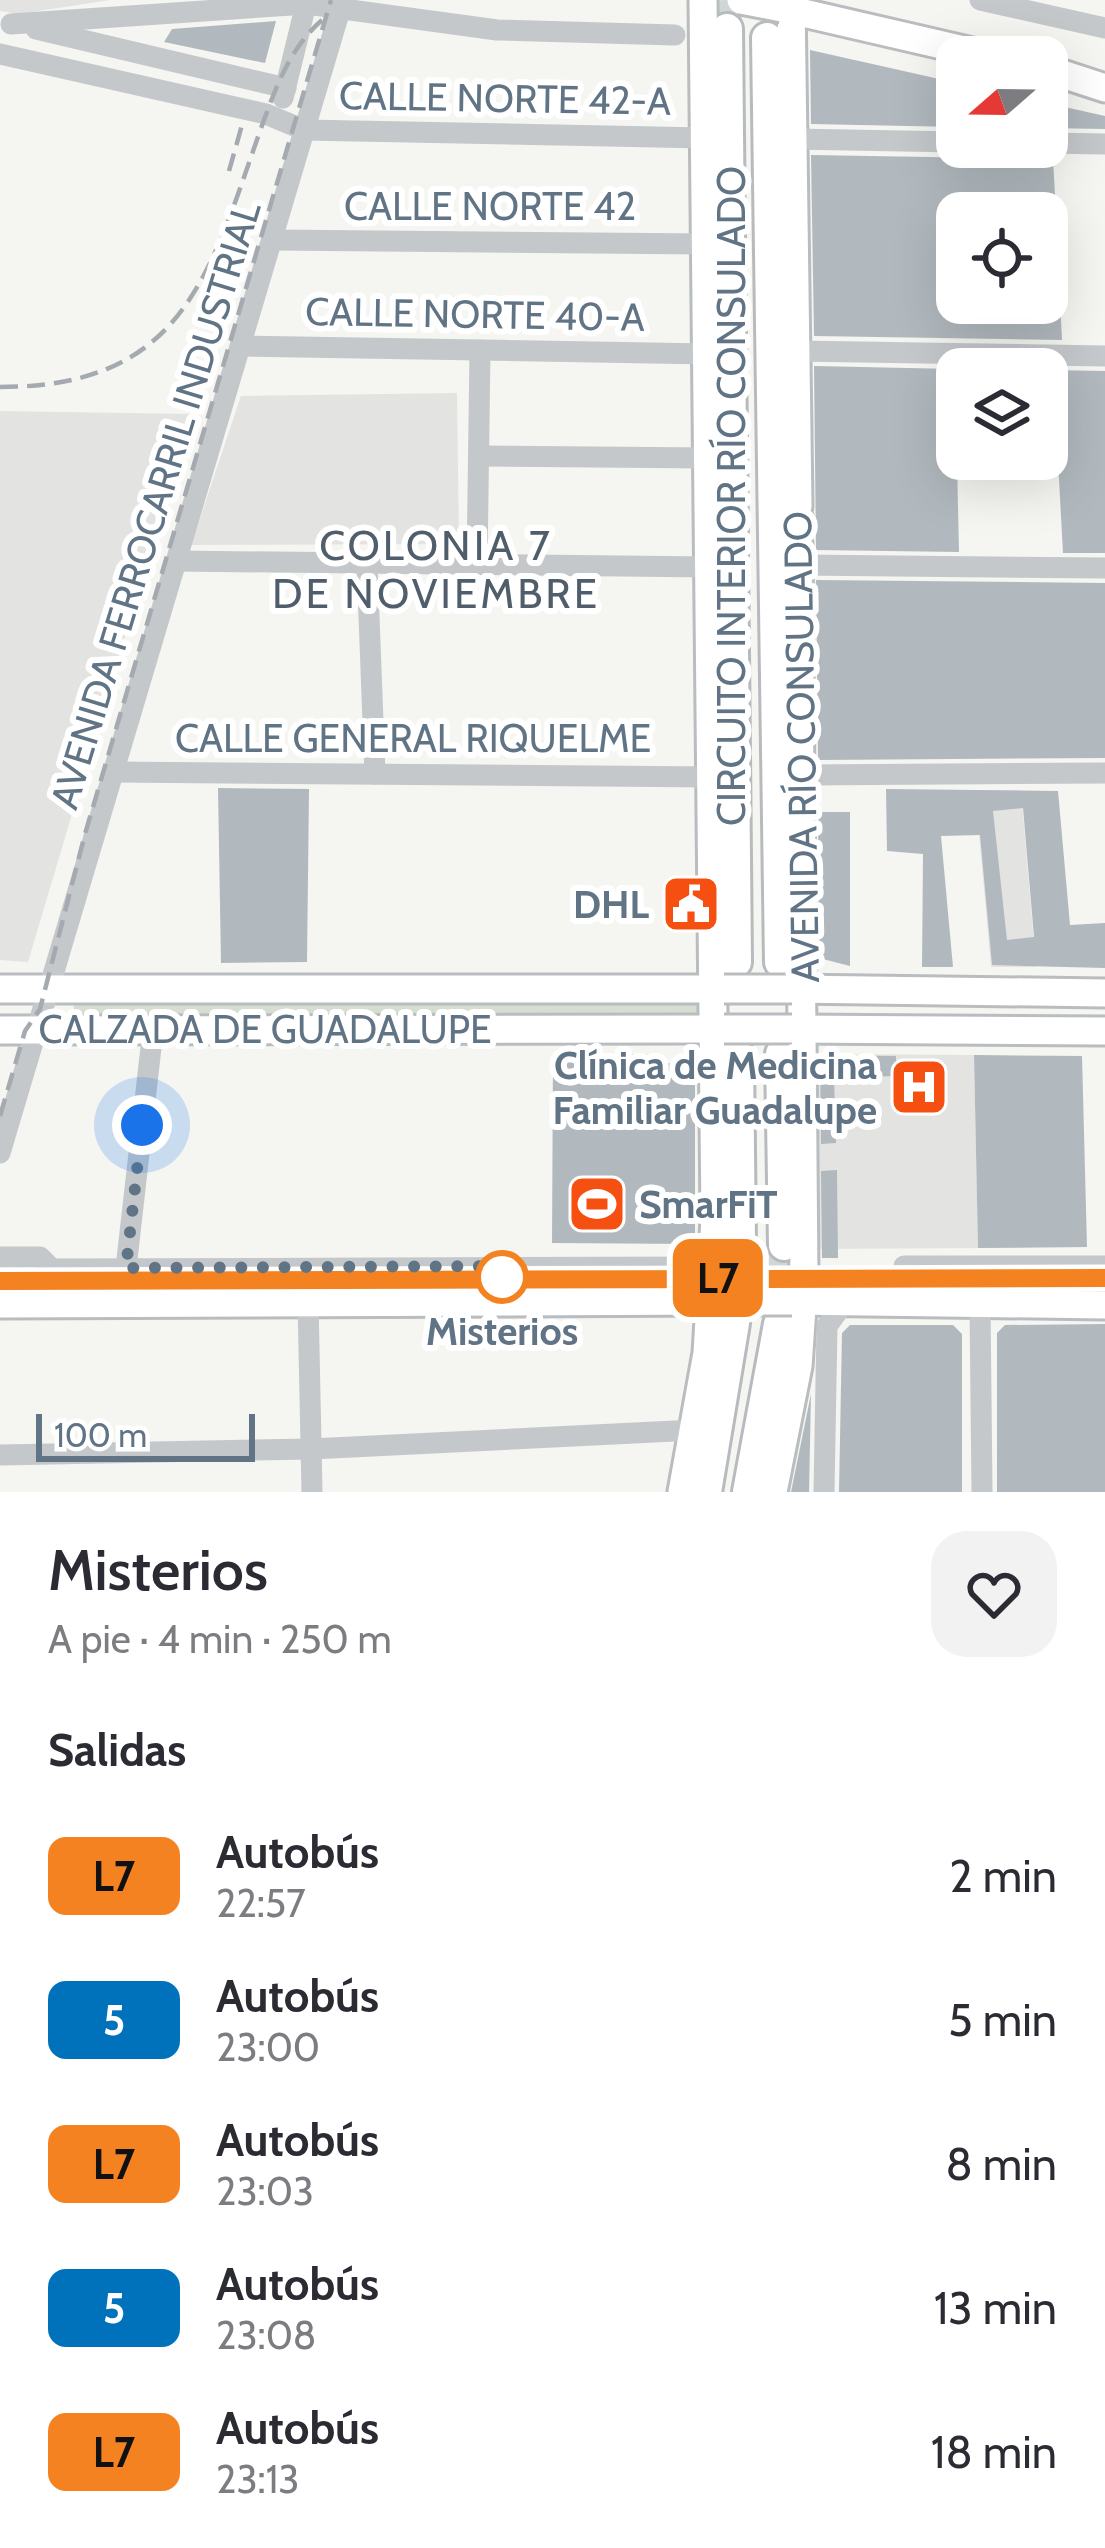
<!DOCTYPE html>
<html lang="es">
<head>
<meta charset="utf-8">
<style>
  :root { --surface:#fff; --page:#f2f2f3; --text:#2b2b33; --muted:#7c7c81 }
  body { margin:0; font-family:Cabin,sans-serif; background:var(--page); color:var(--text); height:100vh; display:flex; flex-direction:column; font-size:45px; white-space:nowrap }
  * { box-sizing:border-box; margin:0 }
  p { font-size:39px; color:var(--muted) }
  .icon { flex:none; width:66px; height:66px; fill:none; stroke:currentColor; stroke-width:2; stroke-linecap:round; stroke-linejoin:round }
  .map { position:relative; height:1492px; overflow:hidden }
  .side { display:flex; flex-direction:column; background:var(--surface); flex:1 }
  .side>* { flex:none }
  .badge { padding:0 24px; border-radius:18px; font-size:42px; line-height:78px }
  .needle { width:78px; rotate:250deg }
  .tools { position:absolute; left:936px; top:36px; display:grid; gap:24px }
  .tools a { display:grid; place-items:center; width:132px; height:132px; border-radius:24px; background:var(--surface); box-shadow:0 12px 48px #0002; font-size:60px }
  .scale { position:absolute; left:36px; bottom:30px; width:219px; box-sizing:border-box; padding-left:12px; border:6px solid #617485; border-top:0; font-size:33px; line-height:42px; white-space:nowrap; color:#617485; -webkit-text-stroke:9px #fff; paint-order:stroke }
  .you { position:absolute; width:60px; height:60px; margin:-30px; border:9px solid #fff; border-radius:50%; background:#1a73e8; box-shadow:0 0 0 18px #1a73e833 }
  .map>.badge { position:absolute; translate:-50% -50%; box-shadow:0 0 0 6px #fff }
  h2 { padding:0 48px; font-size:45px; line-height:108px }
  .round { display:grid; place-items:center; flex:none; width:126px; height:126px; border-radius:36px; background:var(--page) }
  .head { display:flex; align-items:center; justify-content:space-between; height:204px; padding:0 48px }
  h1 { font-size:57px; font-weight:600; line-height:90px }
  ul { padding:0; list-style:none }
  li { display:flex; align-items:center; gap:36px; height:144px; padding:0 48px }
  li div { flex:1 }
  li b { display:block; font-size:45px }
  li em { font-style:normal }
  li .badge { min-width:132px; font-weight:700; text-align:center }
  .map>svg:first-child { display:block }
  .built { fill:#e3e4e2 }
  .green { fill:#d5ded1 }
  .building { fill:#b1b9be; fill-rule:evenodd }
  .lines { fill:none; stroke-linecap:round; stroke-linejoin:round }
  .highway-tunnel { stroke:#d0d5d6; stroke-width:30; stroke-dasharray:30 15; stroke-linecap:butt }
  .major-casing { stroke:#b9bdc0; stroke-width:33 }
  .highway-casing { stroke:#b8bbbe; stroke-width:36 }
  .minor { stroke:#c4c8cb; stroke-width:21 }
  .major { stroke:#fff; stroke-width:27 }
  .highway { stroke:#fff; stroke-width:30 }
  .rail { stroke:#a4aab0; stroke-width:4.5; stroke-dasharray:18 9; stroke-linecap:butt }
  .major-bridge-casing { stroke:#b9bdc0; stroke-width:33; stroke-linecap:butt }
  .major-bridge { stroke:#fff; stroke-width:27 }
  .line-casing { stroke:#fff; stroke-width:27 }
  .line { stroke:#f58220; stroke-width:18 }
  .walk { stroke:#617485; stroke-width:12; stroke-dasharray:0 21.6 }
  .stop-dot { fill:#fff; stroke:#f58220; stroke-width:6 }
  .labels { text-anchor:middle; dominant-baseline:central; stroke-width:12; stroke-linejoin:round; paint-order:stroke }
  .street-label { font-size:39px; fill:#617485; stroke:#fff }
  .poi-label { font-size:39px; font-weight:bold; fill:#617485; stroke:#fff; text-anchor:end }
  .stop-label { font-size:39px; font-weight:bold; fill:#617485; stroke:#fff }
  .neighbourhood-label { font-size:42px; letter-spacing:3px; fill:#505d6a; stroke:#fff }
</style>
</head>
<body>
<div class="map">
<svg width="1105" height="1492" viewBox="0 0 1105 1492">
  <rect width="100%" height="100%" fill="#f5f5f1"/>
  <g class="built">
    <polygon points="0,0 111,0 18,14 0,11"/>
    <polygon points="457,393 459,544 191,545 241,396"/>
    <polygon points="0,411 191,414 28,962 0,960"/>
    <polygon points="975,790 1021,790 1036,967 991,967"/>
    <polygon points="812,1054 974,1055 978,1248 813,1249"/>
  </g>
  <polygon class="green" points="75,1000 706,1001 705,1018 72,1018"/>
  <g class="building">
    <polygon points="276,21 265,63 164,42 172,29"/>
    <polygon points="810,50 957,83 957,127 811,124"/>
    <polygon points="1047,103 1105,116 1105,129 1047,128"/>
    <polygon points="811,155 1053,159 1056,213 957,213 957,303 1047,303 1047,234 1057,234 1062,340 814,336"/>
    <polygon points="814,366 955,369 959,552 816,550"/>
    <polygon points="1047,370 1105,371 1105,553 1063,553 1056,424 1047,424"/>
    <polygon points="816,580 1105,583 1105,758 818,760"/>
    <polygon points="218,788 309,789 307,962 221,963"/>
    <path d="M886 789 1058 791 1070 925 1105 923V968L992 965 980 835 941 836 953 967H922L923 854 887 851ZM1023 808 1034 937 1007 940 993 811Z"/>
    <polygon points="818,812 850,812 850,966 819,958"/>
    <polygon points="553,1054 661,1054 661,1063 695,1064 695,1244 552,1243"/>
    <polygon points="820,1055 896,1056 896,1076 834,1078 836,1143 821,1144"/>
    <polygon points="974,1055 1082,1056 1087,1247 978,1248"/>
    <polygon points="837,1170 838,1258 822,1258 821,1171"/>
    <polygon points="1105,1324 1105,1492 997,1492 997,1333 1005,1325"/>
    <polygon points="850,1325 953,1325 962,1334 962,1492 839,1492 842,1333"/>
    <polygon points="811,1394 809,1492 791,1492"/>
  </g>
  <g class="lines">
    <g class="highway-tunnel">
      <polyline points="726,0 727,29"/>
      <polyline points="734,1323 740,1245"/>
      <polyline points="779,1324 784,1245"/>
    </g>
    <defs>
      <g id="major">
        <polyline points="791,0 798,506"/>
        <polyline points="782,8 994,57"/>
        <polyline points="1047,69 1105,88"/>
        <polyline points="0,989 724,989"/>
        <polyline points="792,989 1105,993"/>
        <polyline points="792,1029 1105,1031"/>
        <polyline points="0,1030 724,1029"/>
        <polyline points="792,1301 1105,1305"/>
        <polyline points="0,1304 722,1301"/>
        <polyline points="682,1492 707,1353 715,1219 703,0"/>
        <polyline points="773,1492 798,1366 804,1279 798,544"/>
      </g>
      <g id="highway">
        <polyline points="727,29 736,962"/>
        <polyline points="767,38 780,962"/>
        <polyline points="779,463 798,522 783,578"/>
        <polyline points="781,1054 784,1245"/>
        <polyline points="738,1055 740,1245"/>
        <polyline points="706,1492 734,1323"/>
        <polyline points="748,1492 779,1324"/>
      </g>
    </defs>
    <use href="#major" class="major-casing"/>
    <use href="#highway" class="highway-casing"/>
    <g class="minor">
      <polyline points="980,0 1105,28"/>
      <polyline points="11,24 307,4 497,30 675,35"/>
      <polyline points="36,29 286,88"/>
      <polyline points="0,54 266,114 304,130 705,138"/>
      <polyline points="283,98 307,0"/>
      <polyline points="793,139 957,142"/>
      <polyline points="1047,143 1105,144"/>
      <polyline points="273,240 706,244"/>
      <polyline points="242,346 708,354"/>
      <polyline points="796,351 1105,356"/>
      <polyline points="479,456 709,458"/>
      <polyline points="177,561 710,567"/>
      <polyline points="367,564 375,774"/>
      <polyline points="477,565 480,350"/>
      <polyline points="799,565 1105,568"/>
      <polyline points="113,772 713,777"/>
      <polyline points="801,775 1105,773"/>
      <polyline points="0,1153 343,0"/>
      <polyline points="0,1257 40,1257 52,1269 713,1267"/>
      <polyline points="904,1266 1105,1266"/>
      <polyline points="126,1268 153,1030"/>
      <polyline points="308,1301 312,1492"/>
      <polyline points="980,1304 982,1492"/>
      <polyline points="0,1455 311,1449 695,1430"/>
      <polyline points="824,1492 827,1326 843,1304"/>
    </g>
    <use href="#major" class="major"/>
    <use href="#highway" class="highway"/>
    <g class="rail">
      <polyline points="229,171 242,125"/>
      <path d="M0 387C182 387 209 277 260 131 275 90 288 50 322 20"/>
      <polyline points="0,1116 25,1031 40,1009 85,834 331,0"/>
    </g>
    <defs>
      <g id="major-bridge">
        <polyline points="741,0 782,8"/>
        <polyline points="724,989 792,989"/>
        <polyline points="724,1029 792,1029"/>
        <polyline points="722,1301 792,1301"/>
      </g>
    </defs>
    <use href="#major-bridge" class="major-bridge-casing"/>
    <use href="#major-bridge" class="major-bridge"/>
  </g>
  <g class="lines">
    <defs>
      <polyline id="line" points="0,1281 1105,1278"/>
    </defs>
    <use href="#line" class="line-casing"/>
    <use href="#line" class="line"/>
    <polyline class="walk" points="142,1125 126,1268 509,1266 502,1277"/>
  </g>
  <defs>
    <symbol id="civic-square" viewBox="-11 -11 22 22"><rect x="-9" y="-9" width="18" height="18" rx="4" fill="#f55011" stroke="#fff"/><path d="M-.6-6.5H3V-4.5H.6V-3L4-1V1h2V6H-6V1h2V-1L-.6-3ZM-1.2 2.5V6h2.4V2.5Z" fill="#fff"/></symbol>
    <symbol id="hospital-square" viewBox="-11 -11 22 22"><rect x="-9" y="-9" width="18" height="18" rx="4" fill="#f55011" stroke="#fff"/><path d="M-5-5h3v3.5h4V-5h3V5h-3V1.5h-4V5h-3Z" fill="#fff"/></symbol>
    <symbol id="stadium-square" viewBox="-11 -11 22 22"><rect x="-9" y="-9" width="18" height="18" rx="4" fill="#f55011" stroke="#fff"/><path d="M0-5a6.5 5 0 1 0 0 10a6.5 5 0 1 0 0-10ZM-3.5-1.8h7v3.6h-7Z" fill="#fff"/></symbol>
  </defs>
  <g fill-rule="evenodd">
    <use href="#civic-square" x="658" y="871" width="66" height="66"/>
    <use href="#hospital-square" x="886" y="1054" width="66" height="66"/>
    <use href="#stadium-square" x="564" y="1171" width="66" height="66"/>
  </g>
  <circle class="stop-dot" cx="502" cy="1277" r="24"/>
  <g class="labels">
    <g class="street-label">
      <text transform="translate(505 98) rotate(1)">CALLE NORTE 42-A</text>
      <text x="490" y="206">CALLE NORTE 42</text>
      <text transform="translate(475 314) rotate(1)">CALLE NORTE 40-A</text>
      <text transform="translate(731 496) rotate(-90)">CIRCUITO INTERIOR RÍO CONSULADO</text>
      <text transform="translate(155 505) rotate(-73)">AVENIDA FERROCARRIL INDUSTRIAL</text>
      <text x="413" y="738">CALLE GENERAL RIQUELME</text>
      <text transform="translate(801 747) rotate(-91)">AVENIDA RÍO CONSULADO</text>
      <text x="265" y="1029">CALZADA DE GUADALUPE</text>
    </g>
    <g class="poi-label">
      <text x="649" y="904">DHL</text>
      <text x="877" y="1065">Clínica de Medicina<tspan x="877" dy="45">Familiar Guadalupe</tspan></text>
      <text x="639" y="1204" text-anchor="start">SmarFiT</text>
    </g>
    <g class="stop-label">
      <text x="502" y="1331">Misterios</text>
    </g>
    <g class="neighbourhood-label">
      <text x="436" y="545">COLONIA 7<tspan x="436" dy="48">DE NOVIEMBRE</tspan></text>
    </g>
  </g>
</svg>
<div class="tools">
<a><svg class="needle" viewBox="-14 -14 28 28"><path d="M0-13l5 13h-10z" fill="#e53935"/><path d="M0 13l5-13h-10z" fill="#7c7c81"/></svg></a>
<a><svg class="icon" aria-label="locate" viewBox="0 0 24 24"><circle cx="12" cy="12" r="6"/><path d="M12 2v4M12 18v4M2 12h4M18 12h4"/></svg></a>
<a><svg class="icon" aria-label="layers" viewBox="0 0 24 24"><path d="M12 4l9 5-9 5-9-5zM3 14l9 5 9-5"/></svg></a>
</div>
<div class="scale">100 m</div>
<div class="you" style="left:142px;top:1125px"></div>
<b class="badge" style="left:718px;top:1278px;background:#f58220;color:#111">L7</b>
</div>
<section class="side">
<div class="head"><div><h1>Misterios</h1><p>A pie · 4 min · 250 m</p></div><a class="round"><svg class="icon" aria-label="heart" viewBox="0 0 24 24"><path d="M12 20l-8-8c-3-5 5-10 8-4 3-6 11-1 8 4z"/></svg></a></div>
<h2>Salidas</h2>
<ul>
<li><span class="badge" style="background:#f58220;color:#111">L7</span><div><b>Autobús</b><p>22:57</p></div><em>2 min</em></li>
<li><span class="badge" style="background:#0072bc;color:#fff">5</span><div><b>Autobús</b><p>23:00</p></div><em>5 min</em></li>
<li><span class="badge" style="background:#f58220;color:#111">L7</span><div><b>Autobús</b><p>23:03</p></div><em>8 min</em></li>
<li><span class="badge" style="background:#0072bc;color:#fff">5</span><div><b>Autobús</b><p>23:08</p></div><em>13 min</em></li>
<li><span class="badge" style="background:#f58220;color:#111">L7</span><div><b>Autobús</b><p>23:13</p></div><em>18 min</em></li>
</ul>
</section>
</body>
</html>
